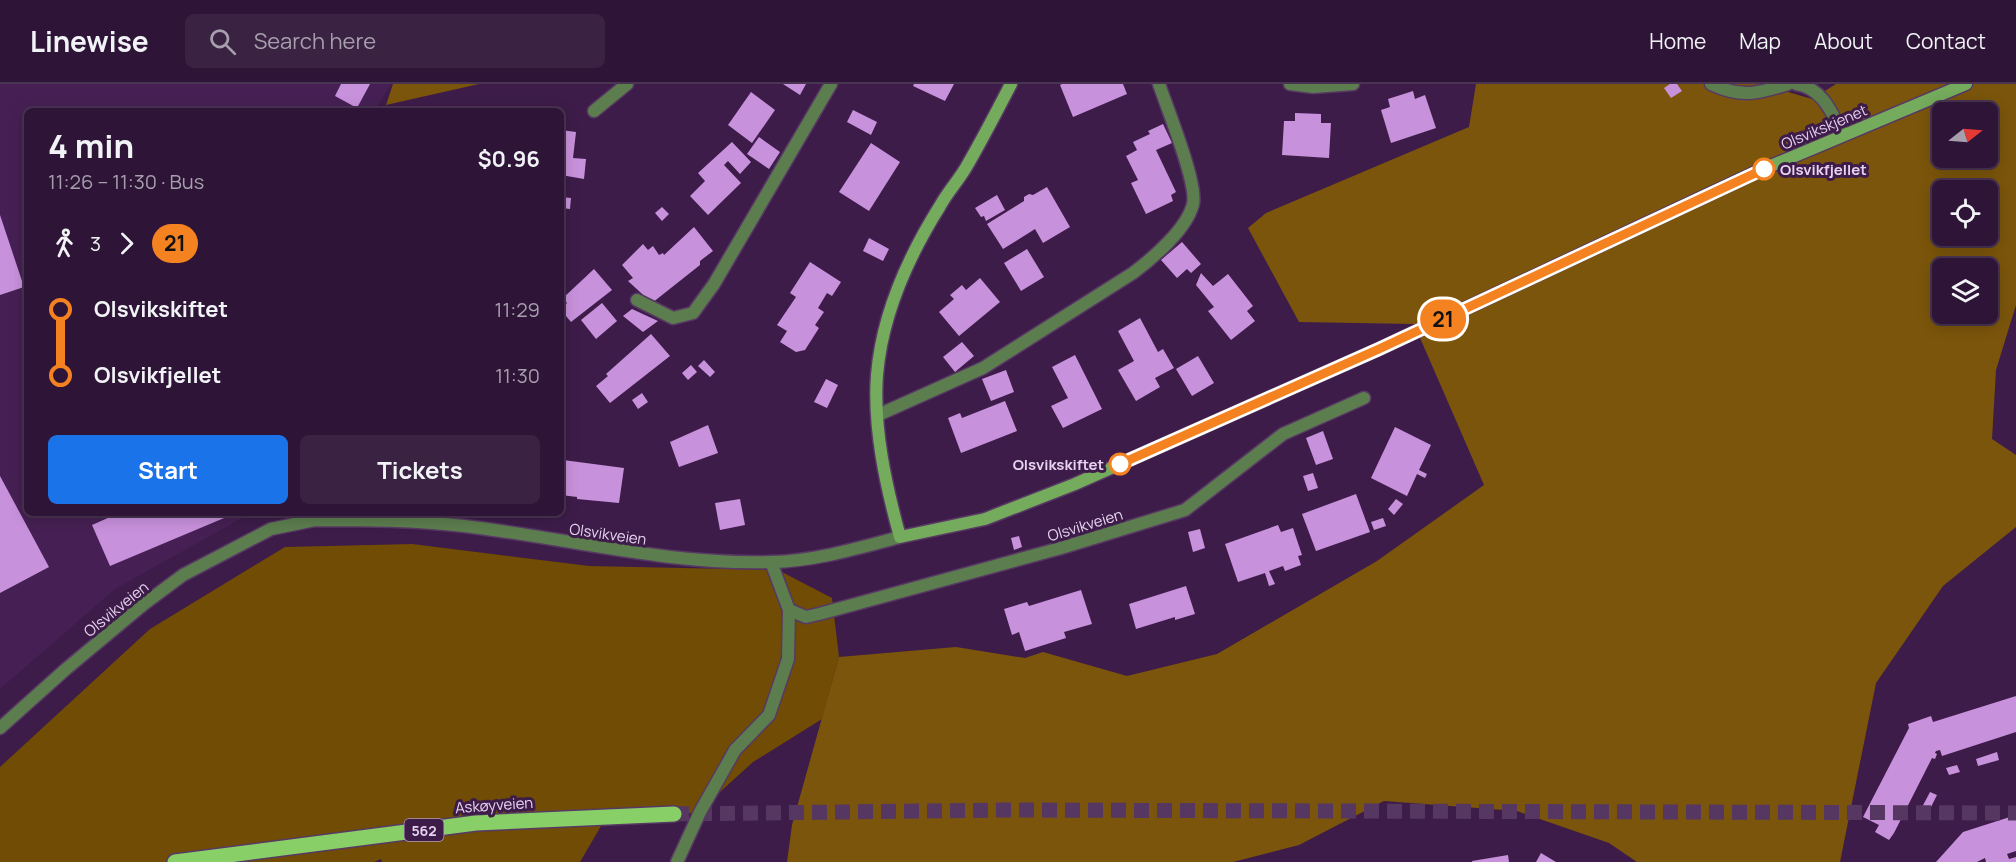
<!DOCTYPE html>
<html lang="en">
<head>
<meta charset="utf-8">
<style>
  :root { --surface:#2e1537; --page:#3a2242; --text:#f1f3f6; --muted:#a79fad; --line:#493452; --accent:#1a73e8 }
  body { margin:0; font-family:Manrope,sans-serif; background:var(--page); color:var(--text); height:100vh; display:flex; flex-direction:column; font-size:22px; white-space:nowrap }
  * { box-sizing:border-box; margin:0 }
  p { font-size:20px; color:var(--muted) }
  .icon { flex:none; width:33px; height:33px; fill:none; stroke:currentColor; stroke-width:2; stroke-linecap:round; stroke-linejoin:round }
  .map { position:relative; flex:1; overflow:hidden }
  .sheet { position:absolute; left:24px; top:24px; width:540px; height:408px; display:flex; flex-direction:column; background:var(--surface); border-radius:9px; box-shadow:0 3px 15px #0003,0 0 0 2px var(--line) }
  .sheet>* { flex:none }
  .badge { padding:0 12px; border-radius:20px; font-size:21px; line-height:39px }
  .needle { width:39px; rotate:73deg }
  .fabs { position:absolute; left:1932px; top:18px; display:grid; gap:12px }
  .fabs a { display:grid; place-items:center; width:66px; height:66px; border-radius:9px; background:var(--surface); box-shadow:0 3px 15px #0003,0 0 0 2px var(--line); font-size:30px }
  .map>.badge { position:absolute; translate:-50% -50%; box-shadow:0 0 0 3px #fff }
  .legs { display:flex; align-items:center; gap:9px; height:66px; padding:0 24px; font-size:20px }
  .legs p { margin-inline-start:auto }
  .head { display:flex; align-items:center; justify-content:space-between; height:102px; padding:0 24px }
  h1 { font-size:33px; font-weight:700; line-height:45px }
  .button { display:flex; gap:12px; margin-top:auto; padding:12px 24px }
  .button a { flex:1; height:69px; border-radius:9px; background:var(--accent); color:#fff; font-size:24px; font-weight:700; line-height:69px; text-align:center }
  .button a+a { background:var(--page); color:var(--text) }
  ul { padding:0 24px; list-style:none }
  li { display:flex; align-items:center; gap:21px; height:66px; font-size:22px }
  li i { display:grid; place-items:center; width:9px; height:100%; margin:0 8px; background:currentColor }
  li i::after { content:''; width:15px; height:15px; margin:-8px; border:4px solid; border-radius:50%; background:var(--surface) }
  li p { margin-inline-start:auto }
  li:first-child i { background:linear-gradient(#0000 50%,currentColor 0) }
  li:last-child i { background:linear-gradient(currentColor 50%,#0000 0) }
  header { display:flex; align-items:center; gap:36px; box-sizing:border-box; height:84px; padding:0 30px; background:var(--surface); border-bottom:2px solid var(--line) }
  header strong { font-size:28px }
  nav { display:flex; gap:33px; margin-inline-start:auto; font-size:21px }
  .search { width:420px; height:54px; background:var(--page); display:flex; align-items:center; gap:15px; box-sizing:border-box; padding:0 21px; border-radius:9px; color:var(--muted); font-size:22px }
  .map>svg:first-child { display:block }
  .built { fill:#462054 }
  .green { fill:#704c04 }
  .forest { fill:#7b550b; fill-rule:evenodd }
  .building { fill:#c891dc }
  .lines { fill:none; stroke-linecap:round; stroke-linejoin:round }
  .primary-tunnel { stroke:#563762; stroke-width:15; stroke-dasharray:15 8; stroke-linecap:butt }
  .minor-casing { stroke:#583964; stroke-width:15 }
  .tertiary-casing { stroke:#583964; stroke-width:15 }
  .secondary-casing { stroke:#583964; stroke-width:15 }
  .primary-casing { stroke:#583964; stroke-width:18 }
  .minor { stroke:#5c7e4e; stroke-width:12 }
  .tertiary { stroke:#5c7e4e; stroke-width:12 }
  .secondary { stroke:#75ab5d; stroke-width:12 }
  .primary { stroke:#89cf68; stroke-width:15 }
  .line-1-casing { stroke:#fff; stroke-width:14 }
  .line-1 { stroke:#f58220; stroke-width:9 }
  .stop-1-dot { fill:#fff; stroke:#f58220; stroke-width:3 }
  .labels { text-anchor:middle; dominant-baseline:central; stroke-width:6; stroke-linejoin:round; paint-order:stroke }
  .shield { fill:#3d1c49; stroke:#b49cbd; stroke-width:1.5 }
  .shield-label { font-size:14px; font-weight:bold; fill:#e7d3ef }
  .street-label { font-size:15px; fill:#e7d3ef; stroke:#3d1c49 }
  .stop-label { font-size:15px; font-weight:bold; fill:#e7d3ef; stroke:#3d1c49; text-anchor:start }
</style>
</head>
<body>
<header>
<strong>Linewise</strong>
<div class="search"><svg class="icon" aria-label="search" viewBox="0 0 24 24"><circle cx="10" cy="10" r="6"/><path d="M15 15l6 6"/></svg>Search here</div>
<nav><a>Home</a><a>Map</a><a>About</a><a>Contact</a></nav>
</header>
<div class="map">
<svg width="2016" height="778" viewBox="0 0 2016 778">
  <rect width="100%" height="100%" fill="#3d1c49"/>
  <polygon class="built" points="0,0 391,0 374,27 27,27 27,429 251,429 115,505 0,605"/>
  <polygon class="green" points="412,460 589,482 778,486 832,514 839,573 822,635 753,678 698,728 601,742 580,778 382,778 381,775 374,778 0,778 0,683 150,545 285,463"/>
  <g class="forest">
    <polygon points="393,0 479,0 386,21"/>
    <path d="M1476 0H1761L1812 15 1836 0H2016V221L1996 286 1992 355 2016 371V443L1943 502 1876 599 1840 778H1637L1609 759 1517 727 1384 717 1299 761 1233 778H787L792 741 839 573 956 563 1025 574 1043 568 1127 592 1217 570 1377 477 1484 401 1414 240 1299 238 1248 144 1266 129 1469 43ZM1942 28H1988V74H1942ZM1942 106H1988V152H1942ZM1942 184H1988V230H1942Z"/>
  </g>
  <g class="building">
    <polygon points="341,0 370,0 357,24 335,12"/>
    <polygon points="783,0 806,0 800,11"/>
    <polygon points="914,0 954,0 945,17 913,2"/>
    <polygon points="1062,0 1123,0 1127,10 1073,33 1060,1"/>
    <polygon points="1670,0 1677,0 1682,7 1671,14 1664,4"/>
    <polygon points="1413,7 1415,15 1425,11 1436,44 1391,59 1381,26 1390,23 1388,15"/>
    <polygon points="751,8 775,26 752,59 728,41"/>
    <polygon points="853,26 877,38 871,51 847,38"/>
    <polygon points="1295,29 1321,30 1321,39 1331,39 1329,74 1282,71 1284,37 1295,37"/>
    <polygon points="1163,40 1172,59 1156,66 1176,108 1171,111 1173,117 1146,130 1131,99 1138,96 1126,72 1137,66 1133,58 1150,50 1148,47"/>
    <polygon points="561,46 576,48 573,74 586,75 584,95 561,91"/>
    <polygon points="759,53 780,68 769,85 747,70"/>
    <polygon points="732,58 751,78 740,90 728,77 724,81 741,99 708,131 690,112 705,97 698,89"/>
    <polygon points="871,59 900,78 869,127 839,108"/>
    <polygon points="1047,103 1070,143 1043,159 1035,145 1003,165 987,140 1024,117 1024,113 1029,110 1033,111"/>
    <polygon points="997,111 1005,126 986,137 984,132 981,133 975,124"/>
    <polygon points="561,113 571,114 570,125 561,124"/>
    <polygon points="662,123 669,130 662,137 655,129"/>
    <polygon points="0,131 24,203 0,211"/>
    <polygon points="694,143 713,167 700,177 700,181 652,219 628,197 633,194 622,181 643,160 648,166 653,162 659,171 663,169 664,171"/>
    <polygon points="869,154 889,165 883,177 863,167"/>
    <polygon points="1182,158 1201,180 1191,189 1187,185 1177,194 1161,176"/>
    <polygon points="1027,165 1044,193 1021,207 1004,179"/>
    <polygon points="810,178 841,198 832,212 827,209 818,224 824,228 815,241 819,244 805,266 796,268 780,258 787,247 777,241 796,213 790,209"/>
    <polygon points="594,185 612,206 571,238 561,226 567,219 563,214"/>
    <polygon points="1201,189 1213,202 1228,190 1253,222 1247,227 1255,237 1231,256 1208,227 1214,223 1196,201"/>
    <polygon points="980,194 1000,218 959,252 939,228 954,215 950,211 962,201 966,206"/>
    <polygon points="602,219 617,237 596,255 581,236"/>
    <polygon points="632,225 658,237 643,248 623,232"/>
    <polygon points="1140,234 1158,268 1163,265 1174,284 1155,294 1160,303 1136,317 1118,286 1134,277 1118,247"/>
    <polygon points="651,250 670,272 610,319 596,302 608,292 606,290"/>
    <polygon points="962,258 974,272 955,288 943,273"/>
    <polygon points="1075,271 1102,325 1063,344 1051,322 1068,314 1052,283"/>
    <polygon points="1198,272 1214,299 1192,312 1176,285"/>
    <polygon points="704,276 715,288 710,293 698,282"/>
    <polygon points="691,281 697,288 688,296 682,289"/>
    <polygon points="1006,286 1014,308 991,317 982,295"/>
    <polygon points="826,295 838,301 827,324 814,318"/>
    <polygon points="642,309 648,318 638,325 632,316"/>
    <polygon points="1005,317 1017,347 961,369 948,334 960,329 962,334"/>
    <polygon points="708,341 718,369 679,383 670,358"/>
    <polygon points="1395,343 1431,361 1419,386 1427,390 1425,394 1417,390 1407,412 1371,394"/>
    <polygon points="1323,347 1333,375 1316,381 1306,354"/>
    <polygon points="563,376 624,384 619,419 577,415 577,413 561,411"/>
    <polygon points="1313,389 1318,404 1308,407 1303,392"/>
    <polygon points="0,392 49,483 0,509"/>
    <polygon points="1356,410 1370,448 1316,467 1302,430"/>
    <polygon points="740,415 745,441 720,446 715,419"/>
    <polygon points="1396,415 1403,420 1394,431 1388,425"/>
    <polygon points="119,429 236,429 110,482 92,441"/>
    <polygon points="1383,434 1386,442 1374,446 1371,438"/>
    <polygon points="1278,441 1281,448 1293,444 1302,471 1298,472 1301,481 1285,487 1283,482 1269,487 1275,500 1269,502 1265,489 1238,498 1225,460"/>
    <polygon points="1200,445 1205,464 1193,468 1188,448"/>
    <polygon points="1019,452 1022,463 1014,466 1011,454"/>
    <polygon points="1186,502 1195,530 1175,536 1175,533 1136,545 1129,520"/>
    <polygon points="1081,506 1092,540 1064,548 1066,554 1025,567 1019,548 1012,551 1004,525 1027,518 1029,522"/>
    <polygon points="2016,612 2016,648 1942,672 1940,666 1936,667 1935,669 1937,670 1935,675 1932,674 1894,749 1889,756 1875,748 1879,741 1863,733 1909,644 1908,640 1931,632 1933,638"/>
    <polygon points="1997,668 1999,676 1978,682 1976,675"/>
    <polygon points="1957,681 1960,688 1949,691 1946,684"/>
    <polygon points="1930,708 1937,711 1927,731 1920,727"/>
    <polygon points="2016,731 2016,767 2007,770 2009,775 2016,773 2016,778 1986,778 1985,774 1977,778 1936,778 1963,748"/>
    <polygon points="1541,769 1556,778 1536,778"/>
    <polygon points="1508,771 1509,778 1472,778 1472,777"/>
  </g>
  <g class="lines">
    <polyline class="primary-tunnel" points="674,730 1006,726 2016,729"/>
    <defs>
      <g id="minor">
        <polyline points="1290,0 1313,3 1353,0"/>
        <path d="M1711 0C1741 14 1757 10 1788 0"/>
        <path d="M1796 0C1823 4 1832 29 1843 51"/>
        <polyline points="594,27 627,0"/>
        <polyline points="637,216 673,234 693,229 714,200 831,0"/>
        <path d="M878 331 983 284 1133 189C1153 174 1187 145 1193 120 1198 100 1167 24 1159 0"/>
        <polyline points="297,429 299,439"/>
        <polyline points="789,526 806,533 819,530 1061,464 1185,426 1283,350 1364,314"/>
        <polyline points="677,778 700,728 735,666 769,631 788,575 789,526 771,478"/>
      </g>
      <path id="tertiary" d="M0 644 66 585 144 520 183 491 271 445 315 436C365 436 415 436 464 442 567 454 666 481 771 478 815 477 859 464 900 453"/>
      <path id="secondary" d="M1011 0C997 27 983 54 968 80 960 95 948 107 940 122 908 173 882 230 877 291 873 344 886 402 900 453L985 435 1075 400 1379 265 1754 89 1966 0"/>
      <polyline id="primary" points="175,778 476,739 674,730"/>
    </defs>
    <use href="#minor" class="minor-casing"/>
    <use href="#tertiary" class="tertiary-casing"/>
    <use href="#secondary" class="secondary-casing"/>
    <use href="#primary" class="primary-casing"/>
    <use href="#minor" class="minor"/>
    <use href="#tertiary" class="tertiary"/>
    <use href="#secondary" class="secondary"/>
    <use href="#primary" class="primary"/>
  </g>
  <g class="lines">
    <defs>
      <polyline id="line-1" points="1120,380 1379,265 1764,85"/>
    </defs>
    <use href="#line-1" class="line-1-casing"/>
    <use href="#line-1" class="line-1"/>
  </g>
  <g class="stop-1-dot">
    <circle cx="1764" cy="85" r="10"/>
    <circle cx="1120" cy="380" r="10"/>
  </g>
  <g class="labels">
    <rect class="shield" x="404.5" y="735" width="39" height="22" rx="4.5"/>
    <g class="shield-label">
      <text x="424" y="746">562</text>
    </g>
    <g class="street-label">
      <text transform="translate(1824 43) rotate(-23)">Olsvikskjenet</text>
      <text transform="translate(1085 441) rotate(-17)">Olsvikveien</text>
      <text transform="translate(608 450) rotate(8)">Olsvikveien</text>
      <text transform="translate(116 525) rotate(-39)">Olsvikveien</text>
      <text transform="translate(494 721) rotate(-4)">Askøyveien</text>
    </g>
    <g class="stop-label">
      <text x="1780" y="85">Olsvikfjellet</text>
      <text x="1104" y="380" text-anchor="end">Olsvikskiftet</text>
    </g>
  </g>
</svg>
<div class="fabs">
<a><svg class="needle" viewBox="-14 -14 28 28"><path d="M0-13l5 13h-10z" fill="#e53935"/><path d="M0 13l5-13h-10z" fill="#a79fad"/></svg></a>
<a><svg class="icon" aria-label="locate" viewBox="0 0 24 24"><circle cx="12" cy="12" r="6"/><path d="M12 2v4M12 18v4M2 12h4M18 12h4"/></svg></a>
<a><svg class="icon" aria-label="layers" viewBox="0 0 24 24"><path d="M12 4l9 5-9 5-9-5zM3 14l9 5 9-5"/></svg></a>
</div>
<b class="badge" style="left:1443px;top:235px;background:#f58220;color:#111">21</b>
<section class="sheet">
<div class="head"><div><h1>4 min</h1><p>11:26 – 11:30 · Bus</p></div><b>$0.96</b></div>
<div class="legs"><svg class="icon" aria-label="walk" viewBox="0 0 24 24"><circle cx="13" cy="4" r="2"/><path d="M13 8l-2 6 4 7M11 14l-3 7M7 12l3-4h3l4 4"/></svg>3<svg class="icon" aria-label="forward" viewBox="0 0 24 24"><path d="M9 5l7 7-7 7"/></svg><b class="badge" style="background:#f58220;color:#111">21</b></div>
<ul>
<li><i style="color:#f58220"></i><b>Olsvikskiftet</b><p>11:29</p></li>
<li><i style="color:#f58220"></i><b>Olsvikfjellet</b><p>11:30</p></li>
</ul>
<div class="button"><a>Start</a><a>Tickets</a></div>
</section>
</div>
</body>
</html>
